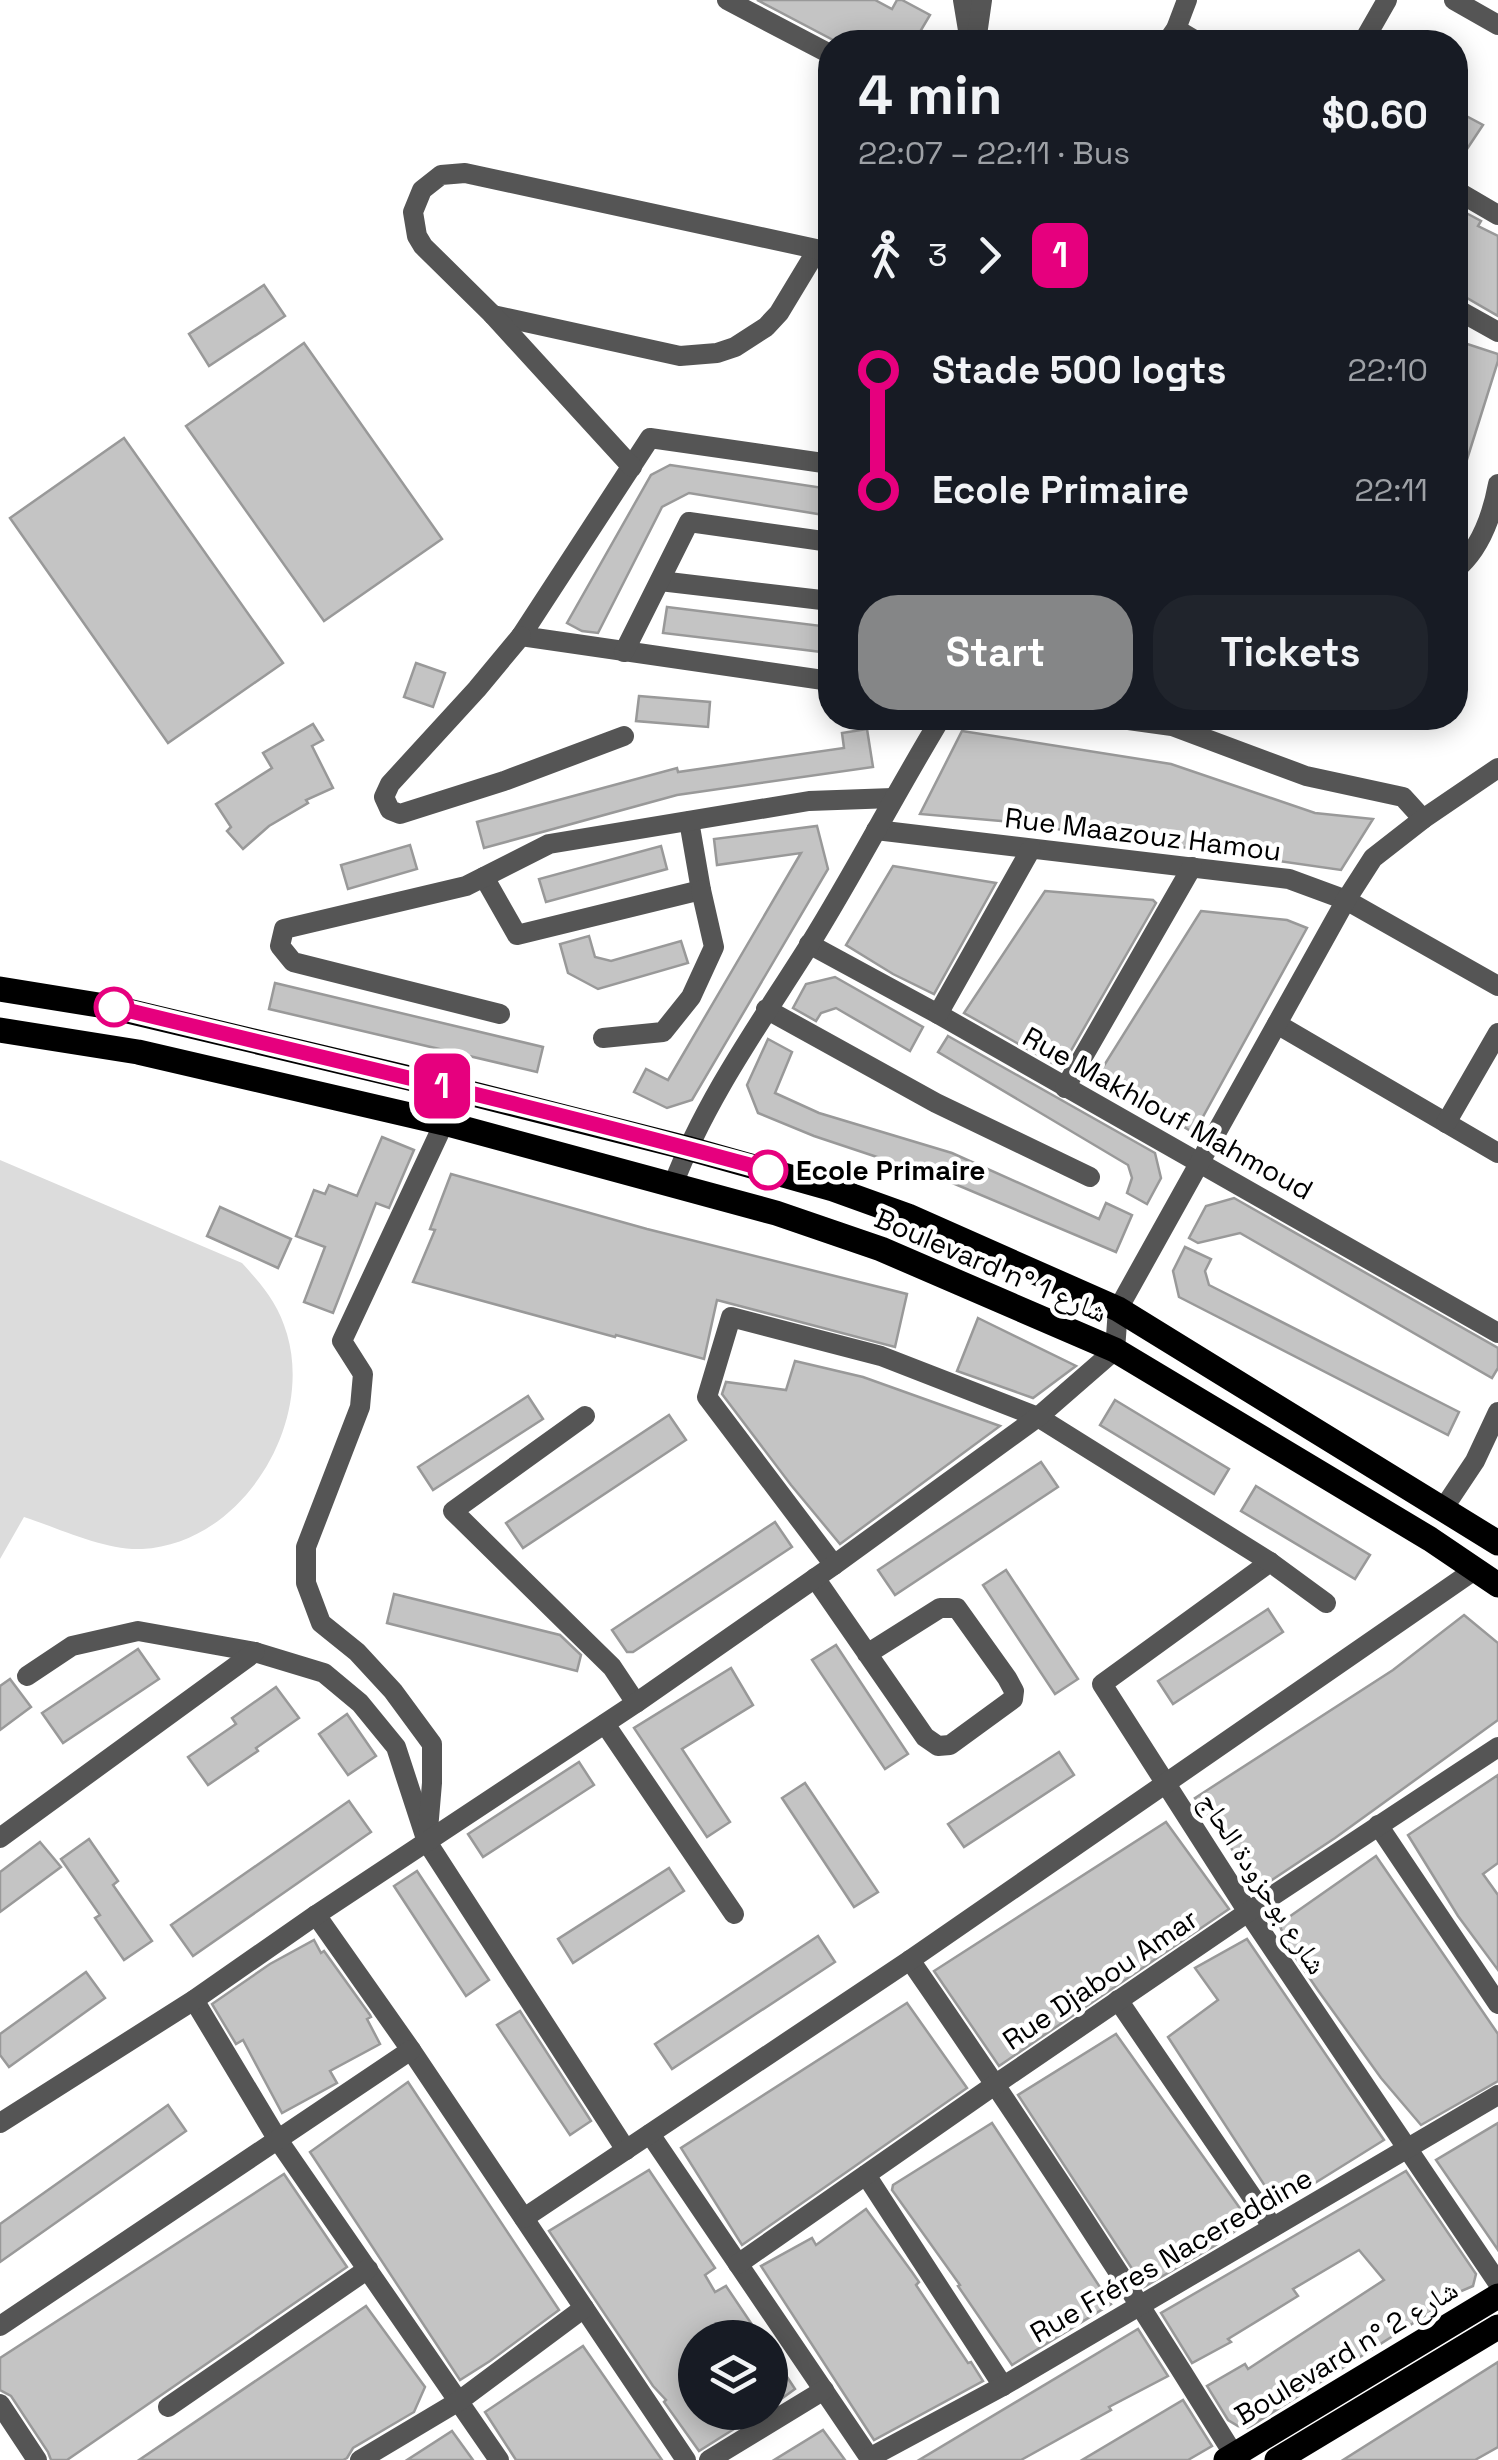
<!DOCTYPE html>
<html lang="en">
<head>
<meta charset="utf-8">
<style>
  :root { --surface:#171b24; --page:#20242c; --text:#f1f3f6; --muted:#9ea1a6; --accent:#858687 }
  body { margin:0; font-family:"Space Grotesk","Noto Naskh Arabic",sans-serif; background:var(--page); color:var(--text); height:100vh; display:flex; flex-direction:column; font-size:38px; white-space:nowrap }
  * { box-sizing:border-box; margin:0 }
  p { font-size:32px; color:var(--muted) }
  .icon { flex:none; width:55px; height:55px; fill:none; stroke:currentColor; stroke-width:2; stroke-linecap:round; stroke-linejoin:round }
  .map { position:relative; flex:1; overflow:hidden }
  .panel { position:absolute; left:818px; top:30px; width:650px; height:700px; display:flex; flex-direction:column; background:var(--surface); border-radius:40px; box-shadow:0 5px 25px #0003 }
  .panel>* { flex:none }
  .badge { padding:0 20px; border-radius:15px; font-size:35px; line-height:65px }
  .buttons { position:absolute; left:678px; top:2320px; display:grid; gap:20px }
  .buttons a { display:grid; place-items:center; width:110px; height:110px; border-radius:50%; background:var(--surface); box-shadow:0 5px 25px #0003; font-size:50px }
  .map>.badge { position:absolute; translate:-50% -50%; box-shadow:0 0 0 5px #fff }
  .legs { display:flex; align-items:center; gap:15px; height:110px; padding:0 40px; font-size:32px }
  .legs p { margin-inline-start:auto }
  .overview { display:flex; align-items:center; justify-content:space-between; height:170px; padding:0 40px }
  h1 { font-size:55px; font-weight:700; line-height:75px }
  .action { display:flex; gap:20px; margin-top:auto; padding:20px 40px }
  .action a { flex:1; height:115px; border-radius:40px; background:var(--accent); color:#fff; font-size:40px; font-weight:700; line-height:115px; text-align:center }
  .action a+a { background:var(--page); color:var(--text) }
  ul { padding:0 40px; list-style:none }
  li { display:flex; align-items:center; gap:35px; height:120px; font-size:38px }
  li i { display:grid; place-items:center; width:15px; height:100%; margin:0 12px; background:currentColor }
  li i::after { content:''; width:25px; height:25px; margin:-12px; border:8px solid; border-radius:50%; background:var(--surface) }
  li p { margin-inline-start:auto }
  li:first-child i { background:linear-gradient(#0000 50%,currentColor 0) }
  li:last-child i { background:linear-gradient(currentColor 50%,#0000 0) }
  .map>svg:first-child { display:block }
  .green { fill:#dcdcdc }
  .building { fill:#c4c4c4; stroke:#999; stroke-width:2.5 }
  .lines { fill:none; stroke-linecap:round; stroke-linejoin:round }
  .minor { stroke:#555; stroke-width:20 }
  .major { stroke:#000; stroke-width:25 }
  .line-1-casing { stroke:#fff; stroke-width:22 }
  .line-1 { stroke:#e6007e; stroke-width:15 }
  .stop-1-dot { fill:#fff; stroke:#e6007e; stroke-width:5 }
  .labels { text-anchor:middle; dominant-baseline:central; stroke-width:9; stroke-linejoin:round; paint-order:stroke }
  .street-label { font-size:28px; fill:#000; stroke:#fff }
  .stop-label { font-size:28px; font-weight:bold; fill:#000; stroke:#fff; text-anchor:start }
</style>
</head>
<body>
<div class="map">
<svg width="1498" height="2460" viewBox="0 0 1498 2460">
  <rect width="100%" height="100%" fill="#fff"/>
  <path class="green" d="M0 1160 242 1263C263 1286 278 1303 287 1334 314 1426 241 1544 142 1549 106 1551 58 1528 24 1517L0 1559Z"/>
  <g class="building">
    <polygon points="757,0 875,0 892,9 897,0 902,0 930,15 914,42 837,42"/>
    <polygon points="1455,110 1483,125 1455,167"/>
    <polygon points="1455,207 1481,221 1478,226 1498,236 1498,316 1455,291"/>
    <polygon points="264,285 285,316 209,366 189,334"/>
    <polygon points="1455,340 1498,354 1498,361 1459,485 1455,484"/>
    <polygon points="304,343 442,539 324,621 186,426"/>
    <polygon points="124,438 283,663 168,743 10,518"/>
    <polygon points="670,465 830,489 830,516 689,493 662,507 598,633 582,631 567,623 651,475"/>
    <polygon points="667,607 830,627 830,653 663,633"/>
    <polygon points="416,663 445,673 433,707 404,697"/>
    <polygon points="639,696 710,702 708,727 636,721"/>
    <polygon points="313,724 323,740 312,746 333,788 306,800 308,803 269,826 243,849 227,831 231,827 216,804 272,768 263,753"/>
    <polygon points="867,729 873,767 677,795 484,848 477,822 677,768 678,772 844,748 842,733"/>
    <polygon points="962,731 1171,764 1315,813 1373,819 1341,870 1001,821 920,814"/>
    <polygon points="817,826 828,869 692,1100 667,1108 634,1092 646,1069 668,1080 801,853 717,865 714,839"/>
    <polygon points="410,845 417,869 348,889 341,865"/>
    <polygon points="661,846 667,869 546,902 539,879"/>
    <polygon points="893,866 996,883 934,994 893,974 846,945"/>
    <polygon points="1045,891 1153,900 1156,903 1061,1068 964,1013"/>
    <polygon points="1201,911 1287,920 1307,928 1194,1133 1098,1075"/>
    <polygon points="589,936 595,957 611,961 681,941 688,963 598,989 568,973 560,944"/>
    <polygon points="835,977 923,1027 910,1051 836,1008 821,1013 816,1021 793,1008 806,984"/>
    <polygon points="275,983 543,1047 537,1072 269,1009"/>
    <polygon points="948,1036 1155,1153 1161,1178 1147,1204 1127,1193 1132,1178 1128,1165 938,1052"/>
    <polygon points="768,1039 792,1052 775,1093 819,1113 952,1153 1099,1219 1106,1203 1132,1215 1116,1252 943,1179 814,1136 758,1113 747,1085"/>
    <polygon points="382,1137 414,1150 389,1208 376,1203 333,1313 304,1302 325,1247 296,1236 314,1190 325,1194 329,1185 357,1196"/>
    <polygon points="451,1174 647,1229 907,1294 895,1347 717,1300 704,1359 616,1335 615,1337 413,1282 435,1230 430,1229"/>
    <polygon points="1234,1198 1498,1348 1498,1368 1492,1378 1240,1233 1198,1243 1189,1238 1206,1206"/>
    <polygon points="220,1207 291,1239 278,1268 207,1236"/>
    <polygon points="1185,1247 1211,1259 1205,1271 1209,1285 1459,1412 1448,1435 1179,1297 1173,1271"/>
    <polygon points="978,1318 1076,1366 1033,1398 957,1371"/>
    <polygon points="795,1361 863,1377 1000,1426 840,1544 791,1485 722,1394 726,1382 786,1390"/>
    <polygon points="528,1396 543,1419 433,1490 418,1467"/>
    <polygon points="1115,1400 1229,1469 1214,1494 1100,1425"/>
    <polygon points="669,1415 686,1440 523,1548 506,1523"/>
    <polygon points="1041,1462 1058,1487 895,1595 878,1570"/>
    <polygon points="1256,1486 1370,1555 1355,1579 1241,1511"/>
    <polygon points="775,1522 792,1547 633,1652 627,1652 612,1630"/>
    <polygon points="1006,1570 1078,1679 1055,1694 983,1585"/>
    <polygon points="394,1594 560,1635 581,1655 577,1671 387,1623"/>
    <polygon points="1268,1609 1283,1632 1173,1704 1158,1681"/>
    <polygon points="1464,1615 1498,1643 1498,1720 1335,1838 1260,1888 1195,1798 1393,1670"/>
    <polygon points="836,1645 908,1754 885,1769 812,1660"/>
    <polygon points="138,1649 159,1679 63,1743 42,1713"/>
    <polygon points="731,1668 753,1705 682,1749 730,1822 707,1837 634,1728"/>
    <polygon points="10,1679 31,1707 0,1730 0,1686"/>
    <polygon points="276,1687 299,1718 256,1748 258,1751 208,1785 188,1757 236,1724 232,1718"/>
    <polygon points="347,1714 376,1756 348,1775 319,1734"/>
    <polygon points="1059,1752 1074,1775 964,1847 948,1824"/>
    <polygon points="579,1762 594,1785 483,1857 468,1834"/>
    <polygon points="1498,1775 1498,1863 1483,1874 1498,1895 1498,1970 1458,1916 1408,1835"/>
    <polygon points="805,1783 878,1892 854,1907 782,1798"/>
    <polygon points="349,1801 371,1832 193,1956 171,1925"/>
    <polygon points="1166,1822 1229,1909 999,2066 934,1971"/>
    <polygon points="89,1839 118,1881 113,1885 152,1941 124,1960 95,1918 100,1915 61,1859"/>
    <polygon points="40,1842 61,1867 0,1912 0,1872"/>
    <polygon points="1376,1856 1498,2034 1498,2081 1421,2125 1381,2078 1317,1989 1289,1948 1279,1924"/>
    <polygon points="669,1868 684,1891 573,1963 558,1939"/>
    <polygon points="417,1871 489,1980 466,1996 394,1886"/>
    <polygon points="818,1936 835,1962 672,2069 655,2044"/>
    <polygon points="1247,1939 1384,2140 1278,2206 1168,2037 1218,2000 1195,1968"/>
    <polygon points="314,1940 321,1953 324,1951 370,2015 371,2017 367,2019 380,2044 330,2071 337,2083 282,2113 243,2040 236,2044 212,2004 270,1964"/>
    <polygon points="86,1972 105,1998 9,2067 0,2055 0,2034"/>
    <polygon points="907,2003 967,2088 742,2245 681,2148"/>
    <polygon points="520,2011 591,2121 570,2135 497,2025"/>
    <polygon points="1116,2034 1249,2221 1216,2245 1144,2287 1018,2095"/>
    <polygon points="408,2082 559,2310 490,2361 460,2380 310,2152"/>
    <polygon points="168,2105 186,2131 0,2262 0,2224"/>
    <polygon points="992,2123 1111,2304 1012,2365 958,2286 960,2285 892,2190 893,2185"/>
    <polygon points="1498,2123 1498,2250 1436,2160"/>
    <polygon points="649,2170 715,2268 705,2275 715,2292 726,2286 761,2338 695,2338 695,2412 761,2412 699,2451 664,2402 666,2400 653,2386 549,2231"/>
    <polygon points="1406,2171 1476,2274 1473,2286 1445,2298 1448,2301 1251,2426 1247,2428 1238,2426 1228,2420 1207,2386 1245,2364 1248,2369 1384,2280 1359,2250 1293,2289 1298,2296 1228,2339 1231,2342 1192,2363 1161,2313"/>
    <polygon points="284,2174 347,2267 67,2460 51,2460 48,2452 11,2396 0,2390 0,2358"/>
    <polygon points="866,2209 912,2272 919,2282 916,2285 968,2363 971,2362 983,2381 874,2440 761,2266 812,2238 816,2245"/>
    <polygon points="366,2306 425,2387 414,2412 353,2448 347,2458 343,2460 139,2460"/>
    <polygon points="1138,2329 1168,2376 1109,2407 1111,2410 1021,2460 919,2460"/>
    <polygon points="583,2346 662,2460 516,2460 485,2412"/>
    <polygon points="770,2351 795,2389 770,2407"/>
    <polygon points="1498,2362 1498,2447 1475,2460 1343,2460"/>
    <polygon points="1183,2400 1212,2446 1188,2460 1082,2460"/>
    <polygon points="823,2430 845,2460 774,2460"/>
    <polygon points="452,2431 473,2460 407,2460"/>
  </g>
  <g class="lines">
    <g class="minor">
      <polyline points="727,0 830,54"/>
      <polyline points="963,0 970,42"/>
      <polyline points="1454,0 1498,25"/>
      <polyline points="1176,29 1198,42"/>
      <polyline points="976,42 982,0"/>
      <polyline points="1167,42 1176,29 1187,0"/>
      <polyline points="1363,42 1387,0"/>
      <polyline points="1455,190 1498,215"/>
      <polyline points="1455,308 1498,332"/>
      <polyline points="493,315 680,356 717,353 735,347 766,327 779,313 817,250"/>
      <polyline points="830,464 650,438 521,636 830,681"/>
      <polyline points="632,467 493,315 423,246 417,236 413,212 422,190 441,175 465,173 830,252"/>
      <path d="M1455 570C1481 549 1492 516 1498 484"/>
      <polyline points="660,581 830,601"/>
      <polyline points="521,636 477,689 390,784 384,797 390,810 400,814 504,781 624,736"/>
      <polyline points="624,652 689,522 830,542"/>
      <polyline points="1114,718 1172,726 1306,776 1403,797 1423,819"/>
      <polyline points="876,830 1289,879 1346,900 1498,986"/>
      <polyline points="484,877 517,935 701,890 689,821"/>
      <polyline points="809,944 938,1014 1498,1333"/>
      <polyline points="766,1009 936,1103 1090,1177"/>
      <polyline points="500,1014 293,962 280,946 284,929 466,886 549,844 809,801 893,798"/>
      <polyline points="938,1014 1031,849"/>
      <polyline points="1277,1024 1498,1153"/>
      <polyline points="603,1038 663,1032 691,997 714,947 701,890"/>
      <polyline points="1065,1088 1192,867"/>
      <polyline points="1446,1123 1498,1033"/>
      <path d="M673 1185C706 1098 761 1022 810 944 856 870 896 792 941 718"/>
      <polyline points="585,1416 453,1511 612,1667 636,1703"/>
      <polyline points="1443,1509 1475,1461 1498,1412"/>
      <polyline points="1270,1562 1102,1684 1248,1912 1498,2283"/>
      <polyline points="834,1565 707,1397 731,1317 881,1356 1038,1417 1270,1562 1326,1603"/>
      <polyline points="815,1578 925,1737 938,1746 950,1745 1013,1699 1014,1691 1007,1678 957,1608 940,1608 867,1654"/>
      <polyline points="27,1676 72,1646 138,1631 255,1652 324,1673 360,1703 396,1747 427,1842 626,2150"/>
      <polyline points="605,1724 734,1914"/>
      <polyline points="1378,1825 1498,2004"/>
      <polyline points="428,1830 432,1783 432,1744 393,1691 357,1652 321,1623 306,1583 306,1547 360,1407 363,1374 342,1341 444,1123"/>
      <polyline points="0,1838 255,1652"/>
      <polyline points="316,1915 411,2050 686,2460"/>
      <path d="M910 1960C1022 2122 1130 2287 1234 2455"/>
      <polyline points="194,2000 278,2140 499,2460"/>
      <polyline points="1118,2000 1272,2226"/>
      <polyline points="0,2123 194,2000 316,1915 636,1703 834,1565 1038,1417 1115,1350 1118,1309 1346,900 1373,858 1423,819 1498,768"/>
      <polyline points="650,2134 871,2460"/>
      <polyline points="866,2175 1003,2386"/>
      <polyline points="524,2218 910,1960 1476,1569"/>
      <polyline points="738,2264 996,2084 1248,1912 1498,1747"/>
      <polyline points="0,2326 411,2050"/>
      <polyline points="0,2404 37,2460"/>
      <polyline points="168,2407 368,2269"/>
      <polyline points="869,2458 1003,2386 1498,2095"/>
      <polyline points="360,2460 459,2401 584,2308"/>
      <polyline points="709,2460 824,2390"/>
    </g>
    <g class="major">
      <polyline points="0,989 111,1007 426,1082 687,1148 833,1189 908,1216 1118,1309 1498,1543"/>
      <polyline points="0,1030 138,1052 444,1123 776,1213 881,1249 1115,1350 1430,1539 1498,1585"/>
      <polyline points="1226,2460 1498,2296"/>
      <polyline points="1277,2460 1498,2327"/>
    </g>
  </g>
  <g class="lines">
    <defs>
      <path id="line-1" d="M114 1007C332 1060 551 1110 768 1170"/>
    </defs>
    <use href="#line-1" class="line-1-casing"/>
    <use href="#line-1" class="line-1"/>
  </g>
  <g class="stop-1-dot">
    <circle cx="114" cy="1007" r="18"/>
    <circle cx="768" cy="1170" r="18"/>
  </g>
  <g class="labels">
    <g class="street-label">
      <text transform="translate(1143 834) rotate(7)">Rue Maazouz Hamou</text>
      <text transform="translate(1168 1113) rotate(29)">Rue Makhlouf Mahmoud</text>
      <text transform="translate(991 1265) rotate(23)">Boulevard n° شارع 1</text>
      <text transform="translate(1263 1883) rotate(57)">شارع بوحزودة الحاج</text>
      <text transform="translate(1100 1979) rotate(-34)">Rue Djabou Amar</text>
      <text transform="translate(1171 2255) rotate(-30)">Rue Fréres Nacereddine</text>
      <text transform="translate(1346 2352) rotate(-31)">Boulevard n° شارع 2</text>
    </g>
    <g class="stop-label">
      <text x="796" y="1170">Ecole Primaire</text>
    </g>
  </g>
</svg>
<div class="buttons">
<a><svg class="icon" aria-label="layers" viewBox="0 0 24 24"><path d="M12 4l9 5-9 5-9-5zM3 14l9 5 9-5"/></svg></a>
</div>
<b class="badge" style="left:442px;top:1086px;background:#e6007e;color:#fff">1</b>
<section class="panel">
<div class="overview"><div><h1>4 min</h1><p>22:07 – 22:11 · Bus</p></div><b>$0.60</b></div>
<div class="legs"><svg class="icon" aria-label="walk" viewBox="0 0 24 24"><circle cx="13" cy="4" r="2"/><path d="M13 8l-2 6 4 7M11 14l-3 7M7 12l3-4h3l4 4"/></svg>3<svg class="icon" aria-label="forward" viewBox="0 0 24 24"><path d="M9 5l7 7-7 7"/></svg><b class="badge" style="background:#e6007e;color:#fff">1</b></div>
<ul>
<li><i style="color:#e6007e"></i><b>Stade 500 logts</b><p>22:10</p></li>
<li><i style="color:#e6007e"></i><b>Ecole Primaire</b><p>22:11</p></li>
</ul>
<div class="action"><a>Start</a><a>Tickets</a></div>
</section>
</div>
</body>
</html>
